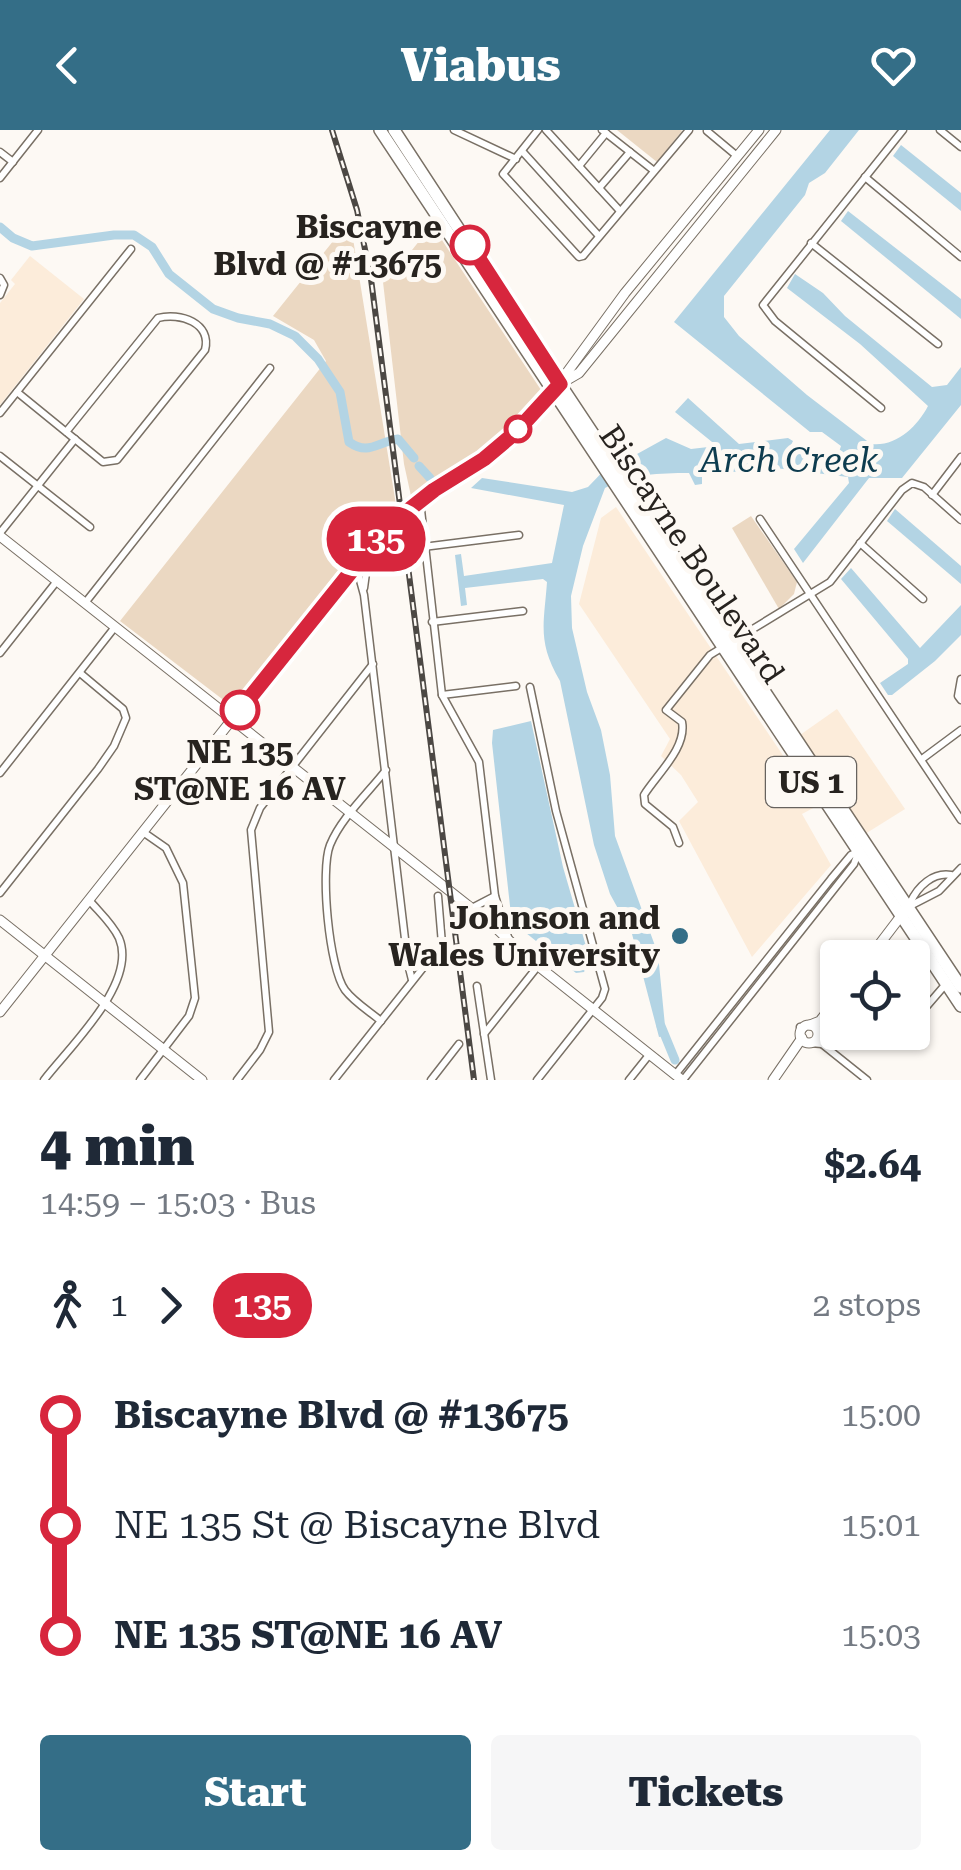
<!DOCTYPE html>
<html lang="en">
<head>
<meta charset="utf-8">
<style>
  :root { --surface:#fff; --page:#f6f6f7; --text:#1f2937; --muted:#747a83; --accent:#346e87 }
  body { margin:0; font-family:"Roboto Serif",serif; background:var(--page); color:var(--text); height:100vh; display:flex; flex-direction:column; font-size:38px; white-space:nowrap }
  * { box-sizing:border-box; margin:0 }
  p { font-size:32px; color:var(--muted) }
  .icon { flex:none; width:55px; height:55px; fill:none; stroke:currentColor; stroke-width:2; stroke-linecap:round; stroke-linejoin:round }
  .map { position:relative; height:950px; overflow:hidden }
  .side { display:flex; flex-direction:column; background:var(--surface); flex:1 }
  .side>* { flex:none }
  .badge { padding:0 20px; border-radius:32px; font-size:35px; line-height:65px }
  .fabs { position:absolute; left:820px; top:810px; display:grid; gap:20px }
  .fabs a { display:grid; place-items:center; width:110px; height:110px; border-radius:10px; background:var(--surface); box-shadow:0 2px 8px #0004; font-size:50px }
  .map>.badge { position:absolute; translate:-50% -50%; box-shadow:0 0 0 5px #fff }
  .legs { display:flex; align-items:center; gap:15px; height:110px; padding:0 40px; font-size:32px }
  .legs p { margin-inline-start:auto }
  .head { display:flex; align-items:center; justify-content:space-between; height:170px; padding:0 40px }
  h1 { font-size:55px; font-weight:800; line-height:75px }
  .cta { display:flex; gap:20px; margin-top:auto; padding:20px 40px }
  .cta a { flex:1; height:115px; border-radius:10px; background:var(--accent); color:#fff; font-size:40px; font-weight:800; line-height:115px; text-align:center }
  .cta a+a { background:var(--page); color:var(--text) }
  ul { padding:0 40px; list-style:none }
  li { display:flex; align-items:center; gap:35px; height:110px; font-size:38px }
  li i { display:grid; place-items:center; width:15px; height:100%; margin:0 12px; background:currentColor }
  li i::after { content:''; width:25px; height:25px; margin:-12px; border:8px solid; border-radius:50%; background:var(--surface) }
  li p { margin-inline-start:auto }
  li:first-child i { background:linear-gradient(#0000 50%,currentColor 0) }
  li:last-child i { background:linear-gradient(currentColor 50%,#0000 0) }
  header { display:flex; justify-content:space-between; align-items:center; height:130px; padding:0 40px; background:var(--accent); color:#fff; font-size:45px; font-weight:800 }
  .map>svg:first-child { display:block }
  .built { fill:#fcecda }
  .green { fill:#ebd8c2 }
  .water { fill:#b3d4e4 }
  .lines { fill:none; stroke-linecap:round; stroke-linejoin:round }
  .river { stroke:#b3d4e4; stroke-width:9 }
  .street-casing { stroke:#797065; stroke-width:9 }
  .secondary-casing { stroke:#797065; stroke-width:11 }
  .primary-casing { stroke:#797065; stroke-width:14 }
  .street { stroke:#fff; stroke-width:6 }
  .secondary { stroke:#fff; stroke-width:9 }
  .primary { stroke:#fff; stroke-width:11 }
  .rail-casing { stroke:#4c4844; stroke-width:6 }
  .rail { stroke:#fdf9f4; stroke-width:2.5; stroke-dasharray:8; stroke-linecap:butt }
  .line-1-casing { stroke:#fff; stroke-width:22 }
  .line-1 { stroke:#d7263d; stroke-width:15 }
  .stop-1-dot { fill:#fff; stroke:#d7263d; stroke-width:5 }
  .poi-dot { fill:#346e87; stroke:#fdf9f4; stroke-width:4 }
  .labels { text-anchor:middle; dominant-baseline:central; stroke-width:10; stroke-linejoin:round; paint-order:stroke }
  .shield { fill:#fdf9f4; stroke:#67635f; stroke-width:2.5 }
  .shield-label { font-size:30px; font-weight:bold; fill:#27231f }
  .stop-label { font-size:32px; font-weight:bold; fill:#27231f; stroke:#fdf9f4; text-anchor:end }
  .street-label { font-size:32px; fill:#27231f; stroke:#fdf9f4 }
  .poi-label { font-size:32px; font-weight:bold; fill:#27231f; stroke:#fdf9f4; text-anchor:end }
  .water-label { font-size:35px; font-style:italic; fill:#0e3c4f; stroke:#fdf9f4 }
</style>
</head>
<body>
<header><svg class="icon" aria-label="back" viewBox="0 0 24 24"><path d="M15 5l-7 7 7 7"/></svg>Viabus<svg class="icon" aria-label="heart" viewBox="0 0 24 24"><path d="M12 20l-8-8c-3-5 5-10 8-4 3-6 11-1 8 4z"/></svg></header>
<div class="map">
<svg width="961" height="950" viewBox="0 0 961 950">
  <rect width="100%" height="100%" fill="#fdf9f4"/>
  <g class="built">
    <polygon points="30,126 84,169 0,275 0,173 15,154 11,150"/>
    <polygon points="616,377 817,676 802,684 831,735 752,827 679,691 698,672 681,645 661,626 670,609 579,474 601,388"/>
    <polygon points="837,579 905,679 865,704 800,605"/>
  </g>
  <g class="green">
    <polygon points="617,0 681,0 682,1 657,32"/>
    <polygon points="350,90 396,375 363,408 238,570 230,575 120,491 326,231 314,210 273,186"/>
    <path d="M432 95 541 260C512 308 457 336 411 366L404 334 380 126 408 125Z"/>
    <polygon points="751,386 797,452 794,464 779,479 732,398"/>
  </g>
  <g class="water">
    <path d="M830 0H859L825 43 809 53 805 65 724 166V187L739 206 807 265 871 314C896 317 917 297 928 276L860 214 787 158 795 144 823 163 845 186 932 257 947 255 961 237V275L902 348H869L803 433 794 419 849 353 848 347 775 338 702 345V354L695 355 689 343C659 343 632 344 605 358L583 416 571 466 572 498 587 562 601 600 610 645 615 706 658 824 666 906 659 907 632 804 610 764 594 715 560 551C537 512 544 494 547 452L543 449 465 458 467 475 461 476 455 425 461 424 464 446 552 433 564 375 471 358 482 348 572 362 588 357 615 329H628L666 308 691 319 717 316 675 282 688 268 739 314 788 308 793 311 790 317 834 325 839 322 841 316 822 302H810L674 192Z"/>
    <polygon points="901,15 961,63 961,81 893,26"/>
    <polygon points="848,81 961,169 961,189 841,91"/>
    <polygon points="895,379 961,436 961,454 887,391"/>
    <polygon points="851,438 920,518 961,475 961,505 935,531 892,565 888,565 880,553 908,534 908,529 841,449"/>
    <polygon points="531,591 563,737 590,830 584,842 576,843 516,795 511,785 492,613 493,600"/>
  </g>
  <g class="lines">
    <g class="river">
      <path d="M0 97 13 108 32 116 114 105H134L152 117 169 144 213 179 238 188 270 194 295 206 318 229 340 262 349 312C369 326 377 312 398 309L414 328"/>
      <polyline points="419,336 430,348"/>
      <polyline points="661,896 675,930"/>
    </g>
    <defs>
      <g id="street">
        <polyline points="454,0 516,29"/>
        <polyline points="538,0 503,44 579,127 583,126 689,0"/>
        <polyline points="546,0 620,81"/>
        <polyline points="602,0 653,40"/>
        <polyline points="940,0 961,17"/>
        <polyline points="707,1 737,26"/>
        <polyline points="522,21 599,106"/>
        <polyline points="0,22 13,32"/>
        <polyline points="579,36 606,3"/>
        <polyline points="865,47 961,127"/>
        <polyline points="0,48 38,0"/>
        <polyline points="599,58 630,22"/>
        <polyline points="811,113 938,214"/>
        <polyline points="0,148 4,155 0,165"/>
        <path d="M17 262 103 332 117 330 205 220C212 193 180 182 158 188L66 302"/>
        <polyline points="881,278 775,191 763,175 903,0"/>
        <polyline points="0,283 131,119"/>
        <polyline points="0,326 90,397"/>
        <polyline points="932,365 961,327"/>
        <polyline points="420,371 442,565 479,632 495,766 508,807"/>
        <polyline points="411,378 420,395"/>
        <polyline points="760,389 961,690"/>
        <polyline points="0,403 75,309"/>
        <polyline points="860,413 923,469"/>
        <polyline points="423,417 519,405"/>
        <polyline points="363,426 366,443 364,458"/>
        <polyline points="353,437 358,443 364,465 408,834 412,850"/>
        <polyline points="85,473 270,238"/>
        <polyline points="432,492 523,481"/>
        <polyline points="0,523 57,451"/>
        <polyline points="961,549 958,566 961,570"/>
        <polyline points="530,557 556,681 605,859 602,868 537,950"/>
        <polyline points="442,565 516,556"/>
        <polyline points="922,629 961,600"/>
        <polyline points="0,643 115,497"/>
        <path d="M679 713 673 697 645 674 644 665C657 644 687 618 682 592L666 580 710 525 830 452 902 360 912 353 924 357 961 390"/>
        <polyline points="0,763 98,639 114,616 126,588 123,579 80,543"/>
        <path d="M910 773C918 756 933 742 951 745"/>
        <polyline points="908,777 939,761 961,738"/>
        <polyline points="470,779 495,766"/>
        <polyline points="486,793 494,767"/>
        <polyline points="477,856 491,950"/>
        <polyline points="920,884 945,855"/>
        <path d="M381 891C369 881 354 872 345 860 329 838 320 740 330 715 341 688 368 663 386 640"/>
        <polyline points="800,897 803,899"/>
        <polyline points="484,904 538,836"/>
        <polyline points="818,905 822,914 867,950"/>
        <polyline points="810,913 822,914"/>
        <polyline points="675,945 831,749 851,725 857,722"/>
        <path d="M44 950C70 916 138 853 119 808 112 793 99 782 89 770"/>
        <polyline points="140,950 189,886 195,868 183,753 166,718 143,702"/>
        <polyline points="237,950 260,920 269,902 251,700 260,678 373,534"/>
        <polyline points="334,950 442,814 438,766"/>
        <polyline points="431,950 459,914"/>
        <polyline points="629,950 649,925"/>
        <polyline points="683,950 854,734 858,723"/>
      </g>
      <g id="secondary">
        <polyline points="560,254 579,243 776,0"/>
        <polyline points="432,362 485,329 552,263 625,163 759,0"/>
        <polyline points="0,406 494,796 522,823"/>
        <polyline points="0,790 202,950"/>
        <polyline points="518,820 682,950"/>
        <polyline points="869,828 904,782"/>
        <polyline points="0,882 395,384 417,368 434,360"/>
        <polyline points="810,895 820,891 838,868"/>
        <circle cx="809" cy="904" r="9"/>
        <polyline points="773,950 802,908"/>
      </g>
      <g id="primary">
        <polyline points="380,0 961,876"/>
        <polyline points="394,0 560,254 961,857"/>
      </g>
    </defs>
    <use href="#street" class="street-casing"/>
    <use href="#secondary" class="secondary-casing"/>
    <use href="#primary" class="primary-casing"/>
    <use href="#street" class="street"/>
    <use href="#secondary" class="secondary"/>
    <use href="#primary" class="primary"/>
    <defs>
      <polyline id="rail" points="332,0 357,80 371,149 474,950"/>
    </defs>
    <use href="#rail" class="rail-casing"/>
    <use href="#rail" class="rail"/>
  </g>
  <g class="lines">
    <defs>
      <polyline id="line-1" points="240,580 386,398 434,360 484,329 516,302 560,254 470,115"/>
    </defs>
    <use href="#line-1" class="line-1-casing"/>
    <use href="#line-1" class="line-1"/>
  </g>
  <g class="stop-1-dot">
    <circle cx="470" cy="115" r="18"/>
    <circle cx="518" cy="299" r="12"/>
    <circle cx="240" cy="580" r="18"/>
  </g>
  <circle class="poi-dot" cx="680" cy="806" r="10"/>
  <g class="labels">
    <rect class="shield" x="766" y="627" width="90" height="50" rx="8"/>
    <g class="shield-label">
      <text x="811" y="652">US 1</text>
    </g>
    <g class="stop-label">
      <text x="442" y="97">Biscayne<tspan x="442" dy="37">Blvd @ #13675</tspan></text>
      <text x="240" y="622" text-anchor="middle">NE 135<tspan x="240" dy="37">ST@NE 16 AV</tspan></text>
    </g>
    <g class="street-label">
      <text transform="translate(692 424) rotate(56)">Biscayne Boulevard</text>
    </g>
    <g class="poi-label">
      <text x="660" y="788">Johnson and<tspan x="660" dy="37">Wales University</tspan></text>
    </g>
    <g class="water-label">
      <text x="789" y="330">Arch Creek</text>
    </g>
  </g>
</svg>
<div class="fabs">
<a><svg class="icon" aria-label="locate" viewBox="0 0 24 24"><circle cx="12" cy="12" r="6"/><path d="M12 2v4M12 18v4M2 12h4M18 12h4"/></svg></a>
</div>
<b class="badge" style="left:376px;top:409px;background:#d7263d;color:#fff">135</b>
</div>
<section class="side">
<div class="head"><div><h1>4 min</h1><p>14:59 – 15:03 · Bus</p></div><b>$2.64</b></div>
<div class="legs"><svg class="icon" aria-label="walk" viewBox="0 0 24 24"><circle cx="13" cy="4" r="2"/><path d="M13 8l-2 6 4 7M11 14l-3 7M7 12l3-4h3l4 4"/></svg>1<svg class="icon" aria-label="forward" viewBox="0 0 24 24"><path d="M9 5l7 7-7 7"/></svg><b class="badge" style="background:#d7263d;color:#fff">135</b><p>2 stops</p></div>
<ul>
<li><i style="color:#d7263d"></i><b>Biscayne Blvd @ #13675</b><p>15:00</p></li>
<li><i style="color:#d7263d"></i><span>NE 135 St @ Biscayne Blvd</span><p>15:01</p></li>
<li><i style="color:#d7263d"></i><b>NE 135 ST@NE 16 AV</b><p>15:03</p></li>
</ul>
<div class="cta"><a>Start</a><a>Tickets</a></div>
</section>
</body>
</html>
